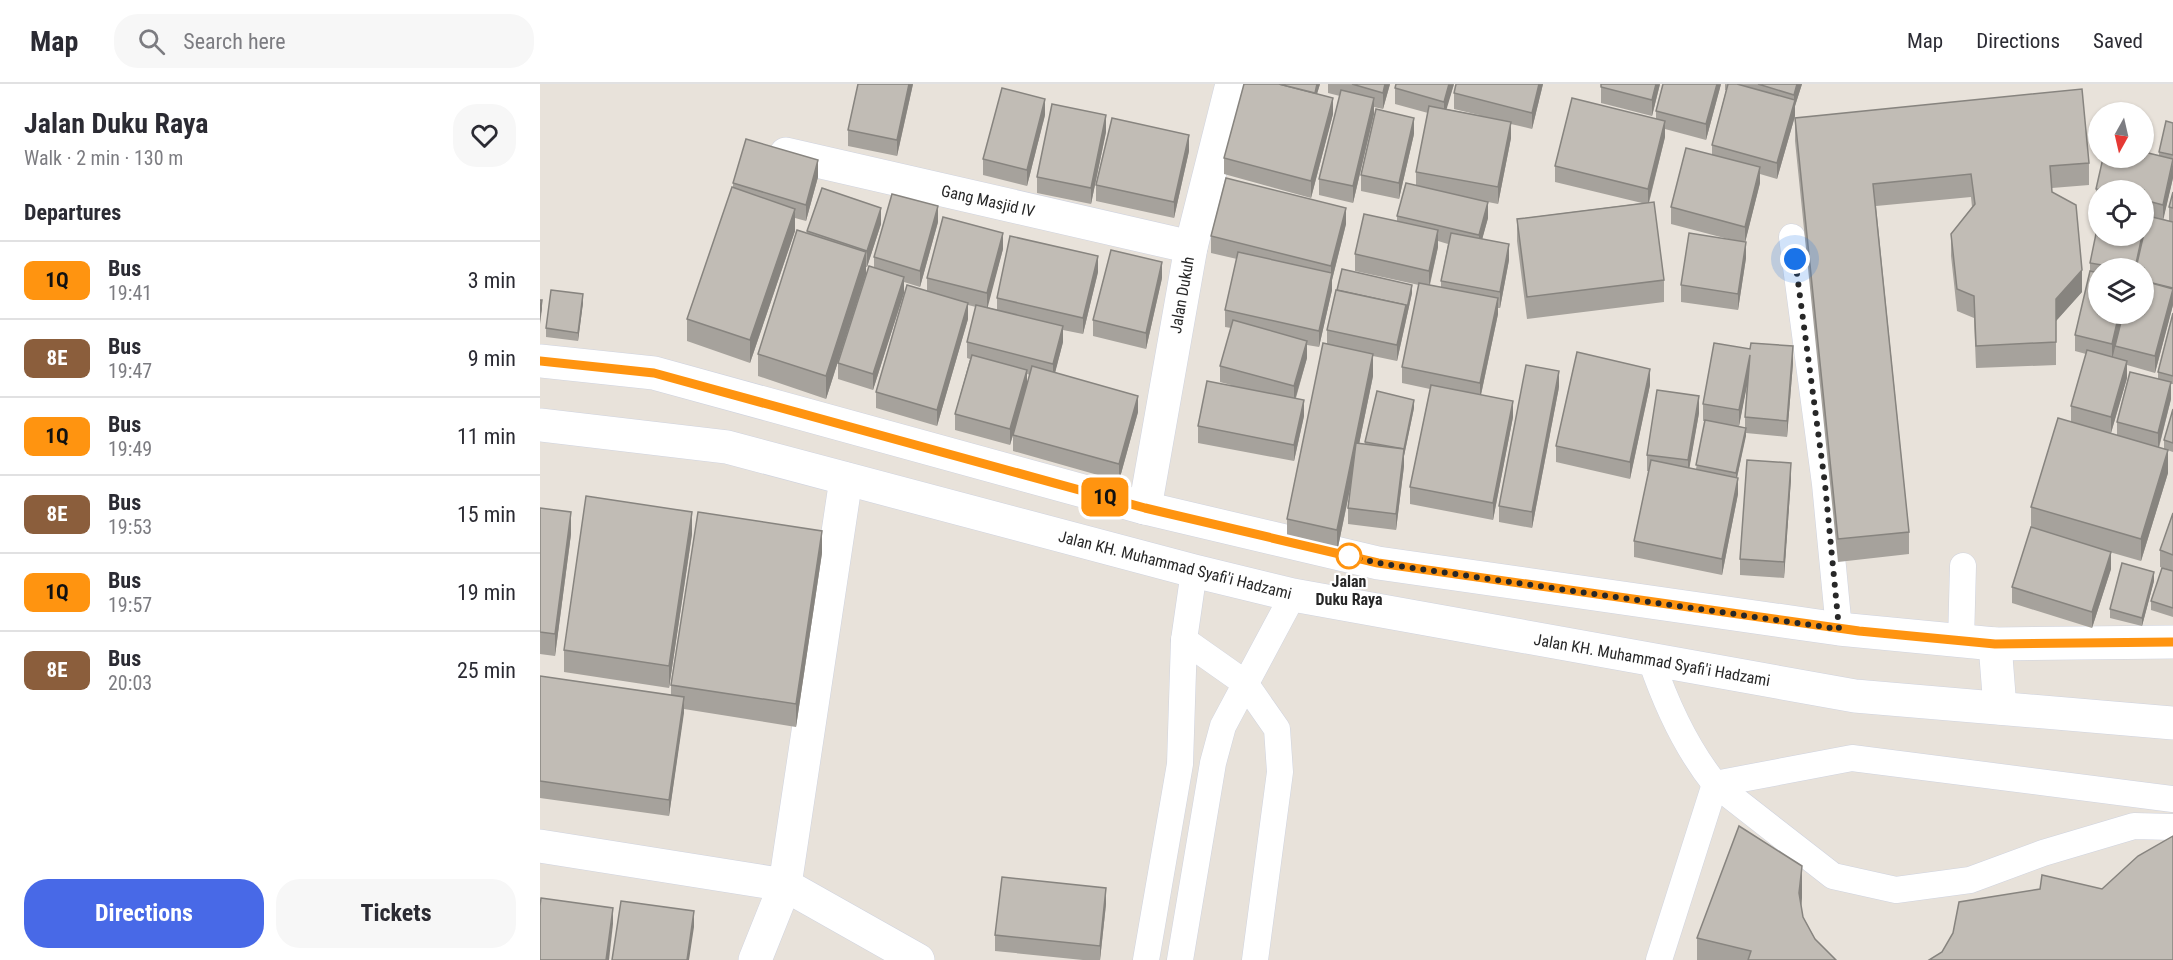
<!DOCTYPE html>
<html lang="en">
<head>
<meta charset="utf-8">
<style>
  :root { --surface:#fff; --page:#f7f7f7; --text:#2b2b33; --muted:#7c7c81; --line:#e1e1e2; --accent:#4869e7 }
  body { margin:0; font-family:"Roboto Condensed",sans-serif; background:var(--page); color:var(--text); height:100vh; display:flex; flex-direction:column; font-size:22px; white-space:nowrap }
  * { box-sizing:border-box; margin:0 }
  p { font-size:20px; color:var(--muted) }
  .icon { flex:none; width:33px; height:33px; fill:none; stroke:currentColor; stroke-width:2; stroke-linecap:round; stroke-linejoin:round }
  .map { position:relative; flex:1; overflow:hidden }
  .panel { display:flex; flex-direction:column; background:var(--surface); width:540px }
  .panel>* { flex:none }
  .badge { padding:0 12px; border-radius:9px; font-size:21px; line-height:39px }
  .needle { width:39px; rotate:188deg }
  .buttons { position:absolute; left:1548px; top:18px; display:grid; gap:12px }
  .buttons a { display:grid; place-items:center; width:66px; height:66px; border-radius:50%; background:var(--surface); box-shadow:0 2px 4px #0004; font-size:30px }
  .you { position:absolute; width:30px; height:30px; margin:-15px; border:4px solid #fff; border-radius:50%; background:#1a73e8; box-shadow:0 0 0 9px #1a73e833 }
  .map>.badge { position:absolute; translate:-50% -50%; box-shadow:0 0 0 3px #fff }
  h2 { padding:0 24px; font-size:22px; line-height:54px }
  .round { display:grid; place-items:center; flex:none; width:63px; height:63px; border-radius:24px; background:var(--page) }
  .headline { display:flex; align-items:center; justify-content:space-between; height:102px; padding:0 24px }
  h1 { font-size:28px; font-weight:700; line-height:45px }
  .action { display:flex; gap:12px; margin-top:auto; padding:12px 24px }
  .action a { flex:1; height:69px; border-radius:24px; background:var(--accent); color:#fff; font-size:24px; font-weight:700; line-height:69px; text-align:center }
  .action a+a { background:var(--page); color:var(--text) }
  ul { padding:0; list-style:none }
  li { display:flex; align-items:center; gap:18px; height:78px; padding:0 24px; border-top:2px solid var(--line) }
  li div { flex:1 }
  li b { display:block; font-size:22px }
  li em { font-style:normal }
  li .badge { min-width:66px; font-weight:700; text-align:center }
  header { display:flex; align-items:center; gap:36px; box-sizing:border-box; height:84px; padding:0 30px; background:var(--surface); border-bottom:2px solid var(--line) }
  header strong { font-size:28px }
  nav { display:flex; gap:33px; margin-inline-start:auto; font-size:21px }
  .search { width:420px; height:54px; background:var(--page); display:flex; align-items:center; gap:15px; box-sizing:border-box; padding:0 21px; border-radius:24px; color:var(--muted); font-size:22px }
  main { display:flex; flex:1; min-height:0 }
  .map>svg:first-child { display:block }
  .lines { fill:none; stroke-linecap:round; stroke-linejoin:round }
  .lane-casing { stroke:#cfd3df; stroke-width:27 }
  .street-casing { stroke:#cfd3df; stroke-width:34 }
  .secondary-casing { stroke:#cfd3df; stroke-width:34 }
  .lane { stroke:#fff; stroke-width:26 }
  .street { stroke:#fff; stroke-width:33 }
  .secondary { stroke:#fff; stroke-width:33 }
  .wall { fill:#a6a29c; fill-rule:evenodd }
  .shaded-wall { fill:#87847f }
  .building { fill:#c1bcb5; stroke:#87847f; stroke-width:1.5 }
  .line-casing { stroke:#fff; stroke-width:14 }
  .line { stroke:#ff9410; stroke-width:9 }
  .walk { stroke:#272727; stroke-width:6; stroke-dasharray:0 10.8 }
  .stop-dot { fill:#fff; stroke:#ff9410; stroke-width:3 }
  .labels { text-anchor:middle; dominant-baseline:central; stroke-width:4.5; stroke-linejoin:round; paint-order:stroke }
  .street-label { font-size:16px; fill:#272727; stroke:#fff }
  .stop-label { font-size:16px; font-weight:bold; fill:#272727; stroke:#fff }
</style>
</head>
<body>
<header>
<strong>Map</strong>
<div class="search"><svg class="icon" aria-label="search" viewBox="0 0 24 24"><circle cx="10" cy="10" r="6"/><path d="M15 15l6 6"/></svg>Search here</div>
<nav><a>Map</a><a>Directions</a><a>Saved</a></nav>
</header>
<main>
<section class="panel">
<div class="headline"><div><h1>Jalan Duku Raya</h1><p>Walk · 2 min · 130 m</p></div><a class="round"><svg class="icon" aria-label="heart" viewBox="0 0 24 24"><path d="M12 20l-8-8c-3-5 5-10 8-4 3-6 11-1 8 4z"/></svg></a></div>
<h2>Departures</h2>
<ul>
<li><span class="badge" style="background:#ff9410;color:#111">1Q</span><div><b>Bus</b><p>19:41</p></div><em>3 min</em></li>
<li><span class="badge" style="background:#8b5e3c;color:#fff">8E</span><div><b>Bus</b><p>19:47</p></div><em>9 min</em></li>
<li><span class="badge" style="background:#ff9410;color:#111">1Q</span><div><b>Bus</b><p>19:49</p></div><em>11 min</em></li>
<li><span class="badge" style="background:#8b5e3c;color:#fff">8E</span><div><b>Bus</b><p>19:53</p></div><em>15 min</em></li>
<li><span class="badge" style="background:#ff9410;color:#111">1Q</span><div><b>Bus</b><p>19:57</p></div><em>19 min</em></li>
<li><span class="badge" style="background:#8b5e3c;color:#fff">8E</span><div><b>Bus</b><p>20:03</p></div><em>25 min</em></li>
</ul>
<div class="action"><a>Directions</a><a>Tickets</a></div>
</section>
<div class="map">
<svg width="1633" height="876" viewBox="0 0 1633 876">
  <rect width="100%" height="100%" fill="#e8e2da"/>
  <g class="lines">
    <defs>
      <g id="lane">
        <polyline points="1252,153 1285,400 1299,545"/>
        <polyline points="644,556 705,599 737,645 740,688 715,876"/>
        <polyline points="1421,557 1423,482"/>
        <path d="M1111 576C1126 620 1146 664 1175 700L1293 792 1356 806 1430 796 1503 769 1594 742 1633 743"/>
        <polyline points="1175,700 1312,674 1633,715"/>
        <polyline points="606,876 640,680 644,556 654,487"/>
        <polyline points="640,876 673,679 683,642 753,511"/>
        <polyline points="1119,876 1175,700"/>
      </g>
      <g id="street">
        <polyline points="246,70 651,163"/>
        <polyline points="605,424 651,163 692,0"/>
        <polyline points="0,762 245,801 378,876"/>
        <polyline points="215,876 245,801 306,395"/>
      </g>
      <g id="secondary">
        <polyline points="0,277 114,289 605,424 838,479 1299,545 1455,560 1633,558"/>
        <polyline points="0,341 187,363 654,487 753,511 1315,612 1633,639"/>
        <polyline points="1455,560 1460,624"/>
      </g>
    </defs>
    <use href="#lane" class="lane-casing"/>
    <use href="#street" class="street-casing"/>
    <use href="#secondary" class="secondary-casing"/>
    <use href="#lane" class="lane"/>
    <use href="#street" class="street"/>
    <use href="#secondary" class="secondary"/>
  </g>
  <g class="wall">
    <polygon points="373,0 357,72 308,62 308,46"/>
    <polygon points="704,0 780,0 777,10 793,30 771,114 684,90 684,74"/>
    <polygon points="788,0 850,0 843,25 834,23 834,30 813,119 779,111 779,95 800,12 788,9"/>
    <path d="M914 0 906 25 939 31 914 25V9L1003 0 992 45 971 40V54L958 120 948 118V134L942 155 969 176 960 224H958V230L941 311 973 333 953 436 870 420V403L890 305 862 299V283L879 201 815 187V170L857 137V132L876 101V88L888 29 855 20V4ZM898 157 908 160 901 197V203L890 201 898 163Z"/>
    <polygon points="1120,0 1112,32 1061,19 1061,3"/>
    <polygon points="1123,0 1181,0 1166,56 1125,45 1125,53 1109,119 1124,196 1124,218 987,235 977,157 977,135 1102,119 1015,98 1015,82 1116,35 1116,27"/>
    <polygon points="1185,0 1262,0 1255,22 1255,32 1237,95 1220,90 1220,99 1205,158 1206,174 1198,226 1141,218 1141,201 1192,156 1131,140 1131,123 1172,70 1172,61 1186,6 1185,6"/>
    <polygon points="505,31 487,102 443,91 443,75"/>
    <polygon points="1255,34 1549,79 1549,101 1512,104 1512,108 1542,208 1516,237 1516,281 1436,284 1434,234 1417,227 1411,172 1411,150 1432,123 1431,113 1336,122 1369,448 1369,470 1298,478 1255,57"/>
    <path d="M1633 39V94L1623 135 1629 137V123L1633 108V221L1615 289 1587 281V294L1571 349 1577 351V338L1618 295V288L1633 229V300H1631V315L1619 364 1628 389 1601 477 1566 467 1571 485 1552 544 1472 519V503L1491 444V423L1531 337V322L1546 270 1535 267V251L1550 188V179L1604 152V106H1558V122L1556 121V105L1619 72V68ZM1558 184H1604L1581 239 1558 230Z"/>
    <polygon points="566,48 551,120 497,109 497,93"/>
    <polygon points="874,50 859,115 821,107 821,91"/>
    <polygon points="649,67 634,134 556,117 556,101"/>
    <polygon points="278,93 266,137 255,134 255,147 210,279 147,257 147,235 193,104 193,99"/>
    <polygon points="398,138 380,203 364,198 364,209 333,306 298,295 298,279 334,184 334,173"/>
    <polygon points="341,140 327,183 326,183 326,190 286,315 218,292 218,270 267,149 267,147"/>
    <polygon points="806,140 792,196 792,206 779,263 767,261 767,274 756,314 764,332 754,377 658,359 658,342 691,301 680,298 680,282 691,244 685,243 685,226 697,175 671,169 671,152"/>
    <path d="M463 165 447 223 457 226V214L558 188 543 250 523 246V258L515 288 598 328 579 397 473 367V351L470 361 415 346V330L430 275 427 274V258L436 223 428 221V235L397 342 336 324V308L387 207V194ZM487 290 490 291 487 303Z"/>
    <polygon points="622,194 606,265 553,252 553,236"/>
    <polygon points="797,206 872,209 857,277 833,272 833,292 819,360 825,360 825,358 874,324 864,372 864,382 856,446 808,440 808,424 812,396 797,468 747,457 747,435 787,260 787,246"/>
    <polygon points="43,219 38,257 6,253 6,244"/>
    <path d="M1174 259 1210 265 1211 259 1253 262V279L1247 353 1206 349 1197 394 1198 410 1182 491 1094 473V457L1109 387H1107V371L1117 306 1159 312V329L1149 384 1156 385 1165 337H1163V320ZM1207 299 1205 333V344L1199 342Z"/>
    <polygon points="1110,301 1090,395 1016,378 1016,362"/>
    <polygon points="1019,303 992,444 959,438 959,422"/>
    <polygon points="1633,325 1633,368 1624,365 1624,356"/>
    <polygon points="1251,395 1244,494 1200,491 1200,475"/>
    <polygon points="0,424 31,450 15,572 0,570"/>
    <polygon points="1633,429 1633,487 1620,483 1620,466"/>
    <polygon points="152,450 129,604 24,588 24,566"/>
    <polygon points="282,469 256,643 144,625 129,732 0,714 0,592 131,611 131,601"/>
    <polygon points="1633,487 1633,533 1611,526 1611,517"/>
    <polygon points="1614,497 1602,542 1570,534 1570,525"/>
    <polygon points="1262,814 1261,822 1263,833 1275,855 1296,876 1157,876 1157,854"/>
    <polygon points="566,820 560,876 543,876 455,867 455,851"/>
  </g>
  <g class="shaded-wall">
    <polygon points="369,0 373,0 357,72 357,56"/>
    <polygon points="777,0 780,0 774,19 774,10"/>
    <polygon points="845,0 850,0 843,25 843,9"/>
    <polygon points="909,0 914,0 904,34 904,18"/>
    <polygon points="999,0 1003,0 992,45 992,29"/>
    <polygon points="1116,0 1120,0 1112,32 1112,16"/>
    <polygon points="1177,0 1181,0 1166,56 1166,40"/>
    <polygon points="1257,0 1262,0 1255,22 1255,32 1237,95 1237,79 1254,21 1254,11"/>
    <polygon points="793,14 793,30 771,114 771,97"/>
    <polygon points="834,14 834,30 813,119 813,102"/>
    <polygon points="505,15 505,31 487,102 487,86"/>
    <polygon points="566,31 566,48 551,120 551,104"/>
    <polygon points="874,34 874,50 859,115 859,99"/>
    <polygon points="1125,37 1125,53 1108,121 1108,105"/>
    <polygon points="971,38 971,54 958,120 958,103"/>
    <polygon points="649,51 649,67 634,134 634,118"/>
    <polygon points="278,76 278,93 266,137 266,121"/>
    <polygon points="1633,78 1633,94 1623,137 1623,121"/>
    <polygon points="1220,83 1220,99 1205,159 1205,143"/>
    <polygon points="948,118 948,134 939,167 939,151"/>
    <polygon points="398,122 398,138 380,203 380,187"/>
    <polygon points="341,124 341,140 327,183 327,167"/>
    <polygon points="806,124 806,140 792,196 792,206 779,263 779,247 791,191 791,182"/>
    <polygon points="1608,124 1608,140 1598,184 1595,184 1602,152 1604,152 1604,143"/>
    <polygon points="255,125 255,147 210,279 210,256"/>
    <polygon points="898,146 898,163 889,203 889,187"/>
    <polygon points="463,149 463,165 447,226 447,209"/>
    <polygon points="1206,158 1206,174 1198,226 1198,210"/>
    <polygon points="969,160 969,176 960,224 960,208"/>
    <polygon points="326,168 326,190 286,315 286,292"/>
    <polygon points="558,172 558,188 543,250 543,234"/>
    <polygon points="622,178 622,194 606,265 606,249"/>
    <polygon points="1542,186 1542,208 1516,237 1516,281 1516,215"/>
    <polygon points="364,193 364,209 333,306 333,290"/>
    <polygon points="872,201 872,209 857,277 857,261 866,221"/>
    <polygon points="1633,205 1633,221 1615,289 1615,272"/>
    <polygon points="43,210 43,219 38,257 38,249"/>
    <polygon points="958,214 958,230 940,315 940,299"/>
    <polygon points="2,216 2,225 0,240 0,231"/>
    <polygon points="428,219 428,235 397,342 397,326"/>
    <polygon points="1579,230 1583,230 1572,276 1572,260"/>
    <polygon points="523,242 523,258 513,297 513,280"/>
    <polygon points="767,257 767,274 754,319 754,302"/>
    <polygon points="1253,262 1253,279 1247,353 1247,337"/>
    <polygon points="833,270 833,292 797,468 797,446"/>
    <polygon points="1210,271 1210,287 1199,342 1199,326"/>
    <polygon points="1587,277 1587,294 1571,349 1571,333"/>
    <polygon points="1110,285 1110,301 1090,395 1090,378"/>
    <polygon points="487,286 487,303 470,361 470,345"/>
    <polygon points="1019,287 1019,303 992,444 992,428"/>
    <polygon points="1631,298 1631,315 1618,366 1618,349"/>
    <polygon points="598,312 598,328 579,397 579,380"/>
    <polygon points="1159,312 1159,329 1148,392 1148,376"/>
    <polygon points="764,316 764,332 754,377 754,361"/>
    <polygon points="874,316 874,324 864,372 864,382 856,446 856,430 863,366"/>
    <polygon points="973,317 973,333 953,436 953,419"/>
    <polygon points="1206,344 1206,352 1196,398 1196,389"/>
    <polygon points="1628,366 1628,389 1601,477 1601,455"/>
    <polygon points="1251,379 1251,395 1244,494 1244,478"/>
    <polygon points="1198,394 1198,410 1182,491 1182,475"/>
    <polygon points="31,428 31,450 15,572 15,550"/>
    <polygon points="152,428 152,450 129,604 129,582"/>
    <polygon points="282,447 282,469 256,643 256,620"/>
    <polygon points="1571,468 1571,485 1552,544 1552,528"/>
    <polygon points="1614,488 1614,497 1602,542 1602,534"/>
    <polygon points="144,613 144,629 129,732 129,716"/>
    <polygon points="1262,782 1262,814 1259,841 1259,809"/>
    <polygon points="566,804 566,820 560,876 560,862"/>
    <polygon points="73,824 73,840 69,876 66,876"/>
    <polygon points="154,827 154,843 149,876 147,876"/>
  </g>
  <g class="building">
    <polygon points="318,0 369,0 357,56 308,46"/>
    <polygon points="704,0 739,0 793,14 771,97 684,74"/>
    <polygon points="739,0 777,0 775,9"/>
    <polygon points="812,0 845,0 843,9"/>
    <polygon points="856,0 909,0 904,18 855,4"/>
    <polygon points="916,0 999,0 992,29 914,9"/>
    <polygon points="1061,0 1116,0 1112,16 1061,3"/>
    <polygon points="1123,0 1177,0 1166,40 1116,27"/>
    <polygon points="1188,0 1197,0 1255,16 1237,79 1172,61"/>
    <polygon points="1218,0 1257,0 1254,11"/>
    <polygon points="462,4 505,15 487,86 443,75"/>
    <polygon points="1542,5 1549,79 1510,82 1512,108 1536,121 1542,186 1516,215 1516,258 1436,262 1434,212 1417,205 1411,150 1435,120 1431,90 1333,100 1369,448 1298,455 1255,34"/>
    <polygon points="801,6 834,14 813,102 779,95"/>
    <polygon points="1032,14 1125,37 1108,105 1015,82"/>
    <polygon points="512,20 566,31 551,104 497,93"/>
    <polygon points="889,22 971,38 958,103 876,88"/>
    <polygon points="836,25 874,34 859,99 821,91"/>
    <polygon points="572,34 649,51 634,118 556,101"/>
    <polygon points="1626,37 1633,39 1633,71 1619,68"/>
    <polygon points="206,55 278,76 266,121 193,99"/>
    <polygon points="1146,64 1220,83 1205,143 1131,123"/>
    <polygon points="1604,68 1633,75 1623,121 1604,116 1604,106 1562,106 1556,105 1563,74 1604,74"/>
    <polygon points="686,94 806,124 791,182 671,152"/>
    <polygon points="866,99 948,118 939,151 857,132"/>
    <polygon points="192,103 255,125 210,256 147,235"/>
    <polygon points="282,104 341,124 327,167 267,147"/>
    <polygon points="1633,108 1633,124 1629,123"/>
    <polygon points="352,110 398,122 380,187 334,173"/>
    <polygon points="1114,118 1124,196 987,213 977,135"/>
    <polygon points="1604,123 1608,124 1604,143"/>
    <polygon points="824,130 898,146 889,187 815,170"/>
    <polygon points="1608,132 1633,138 1633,204 1604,197 1604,184 1596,184"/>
    <polygon points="403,133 463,149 447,209 387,194"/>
    <polygon points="1558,140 1558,152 1602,152 1595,184 1579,184 1550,179"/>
    <polygon points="257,146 326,168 286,292 218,270"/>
    <polygon points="911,149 969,160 960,208 901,197"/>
    <polygon points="1149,149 1206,158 1198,210 1141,201"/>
    <polygon points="470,152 558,172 543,234 457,214"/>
    <polygon points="571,166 622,178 606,249 553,236"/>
    <polygon points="698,168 792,189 779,247 685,226"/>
    <polygon points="329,182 364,193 333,290 298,279"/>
    <polygon points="802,185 872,201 866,229 866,221 797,206"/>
    <polygon points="1550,187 1558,189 1558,230 1579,230 1572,260 1535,251"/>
    <polygon points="1604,197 1633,205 1615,272 1575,262 1583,230 1604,230"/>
    <polygon points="879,199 958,214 940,299 862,283"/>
    <polygon points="367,201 428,219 397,326 336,308"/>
    <polygon points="11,206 43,210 38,249 6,244"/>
    <polygon points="796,206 866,221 857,261 787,246"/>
    <polygon points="0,216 2,216 0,231"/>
    <polygon points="436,221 523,242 513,280 427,258"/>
    <polygon points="1633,229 1633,292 1618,288"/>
    <polygon points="693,236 767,257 754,302 680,282"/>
    <polygon points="783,259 833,270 797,446 747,435"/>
    <polygon points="1174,259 1210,265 1211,259 1253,262 1247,337 1205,333 1210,271 1199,326 1163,320"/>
    <polygon points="1547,266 1587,277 1571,333 1531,322"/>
    <polygon points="1037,268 1110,285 1090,378 1016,362"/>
    <polygon points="432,271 487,286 470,345 415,330"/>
    <polygon points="986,281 1019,287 992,428 959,422"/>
    <polygon points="492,282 598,312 579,380 473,351"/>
    <polygon points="1590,288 1631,298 1618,349 1577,338"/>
    <polygon points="667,297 764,316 754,361 658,342"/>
    <polygon points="891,301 973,317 953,419 870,403"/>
    <polygon points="1117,306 1159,312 1148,376 1107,371"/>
    <polygon points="837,307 874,316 864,365 825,358"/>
    <polygon points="1633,325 1633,359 1624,356"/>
    <polygon points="1518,334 1628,366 1601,455 1491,423"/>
    <polygon points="1165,336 1206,344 1196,389 1156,381"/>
    <polygon points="816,359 864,365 856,430 808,424"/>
    <polygon points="1111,376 1198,394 1182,475 1094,457"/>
    <polygon points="1207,376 1251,379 1244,478 1200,475"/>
    <polygon points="46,412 152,428 129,582 24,566"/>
    <polygon points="0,424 31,428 15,550 0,548"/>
    <polygon points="158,428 282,447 256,620 131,601"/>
    <polygon points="1633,429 1633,471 1620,466"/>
    <polygon points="1491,443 1571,468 1552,528 1472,503"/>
    <polygon points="1582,479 1614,488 1602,534 1570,525"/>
    <polygon points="1622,484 1633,487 1633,524 1611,517"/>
    <polygon points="0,592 144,613 129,716 0,697"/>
    <polygon points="1199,742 1262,782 1259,809 1263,833 1275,855 1296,876 1208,876 1211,867 1157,854"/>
    <polygon points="1633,752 1633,876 1389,876 1402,868 1413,849 1419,818 1500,805 1502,791 1562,805 1598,772"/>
    <polygon points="462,793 566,804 560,862 455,851"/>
    <polygon points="1,814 73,824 66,876 0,876 0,822"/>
    <polygon points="81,817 154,827 147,876 72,876"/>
  </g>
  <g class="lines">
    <defs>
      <polyline id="line" points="0,277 114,289 605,424 838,479 1319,547 1455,560 1633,558"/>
    </defs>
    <use href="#line" class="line-casing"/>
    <use href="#line" class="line"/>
    <polyline class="walk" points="809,472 838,479 1299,545 1285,400 1255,175"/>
  </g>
  <circle class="stop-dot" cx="809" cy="472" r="12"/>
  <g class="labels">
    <g class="street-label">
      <text transform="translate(448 117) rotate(13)">Gang Masjid IV</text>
      <text transform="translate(642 211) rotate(-80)">Jalan Dukuh</text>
      <text transform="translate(635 481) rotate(14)">Jalan KH. Muhammad Syafi'i Hadzami</text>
      <text transform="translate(1112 576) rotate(10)">Jalan KH. Muhammad Syafi'i Hadzami</text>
    </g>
    <g class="stop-label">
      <text x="809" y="497">Jalan<tspan x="809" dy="18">Duku Raya</tspan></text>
    </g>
  </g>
</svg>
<div class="buttons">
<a><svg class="needle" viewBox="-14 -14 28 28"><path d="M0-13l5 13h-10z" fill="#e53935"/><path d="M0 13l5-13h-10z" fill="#7c7c81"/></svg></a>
<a><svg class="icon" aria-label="locate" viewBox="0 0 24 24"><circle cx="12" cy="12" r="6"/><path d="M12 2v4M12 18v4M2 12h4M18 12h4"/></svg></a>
<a><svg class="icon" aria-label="layers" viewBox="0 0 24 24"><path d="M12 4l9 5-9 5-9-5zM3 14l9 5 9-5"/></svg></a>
</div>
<div class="you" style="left:1255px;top:175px"></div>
<b class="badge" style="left:565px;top:413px;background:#ff9410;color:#111">1Q</b>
</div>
</main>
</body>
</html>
